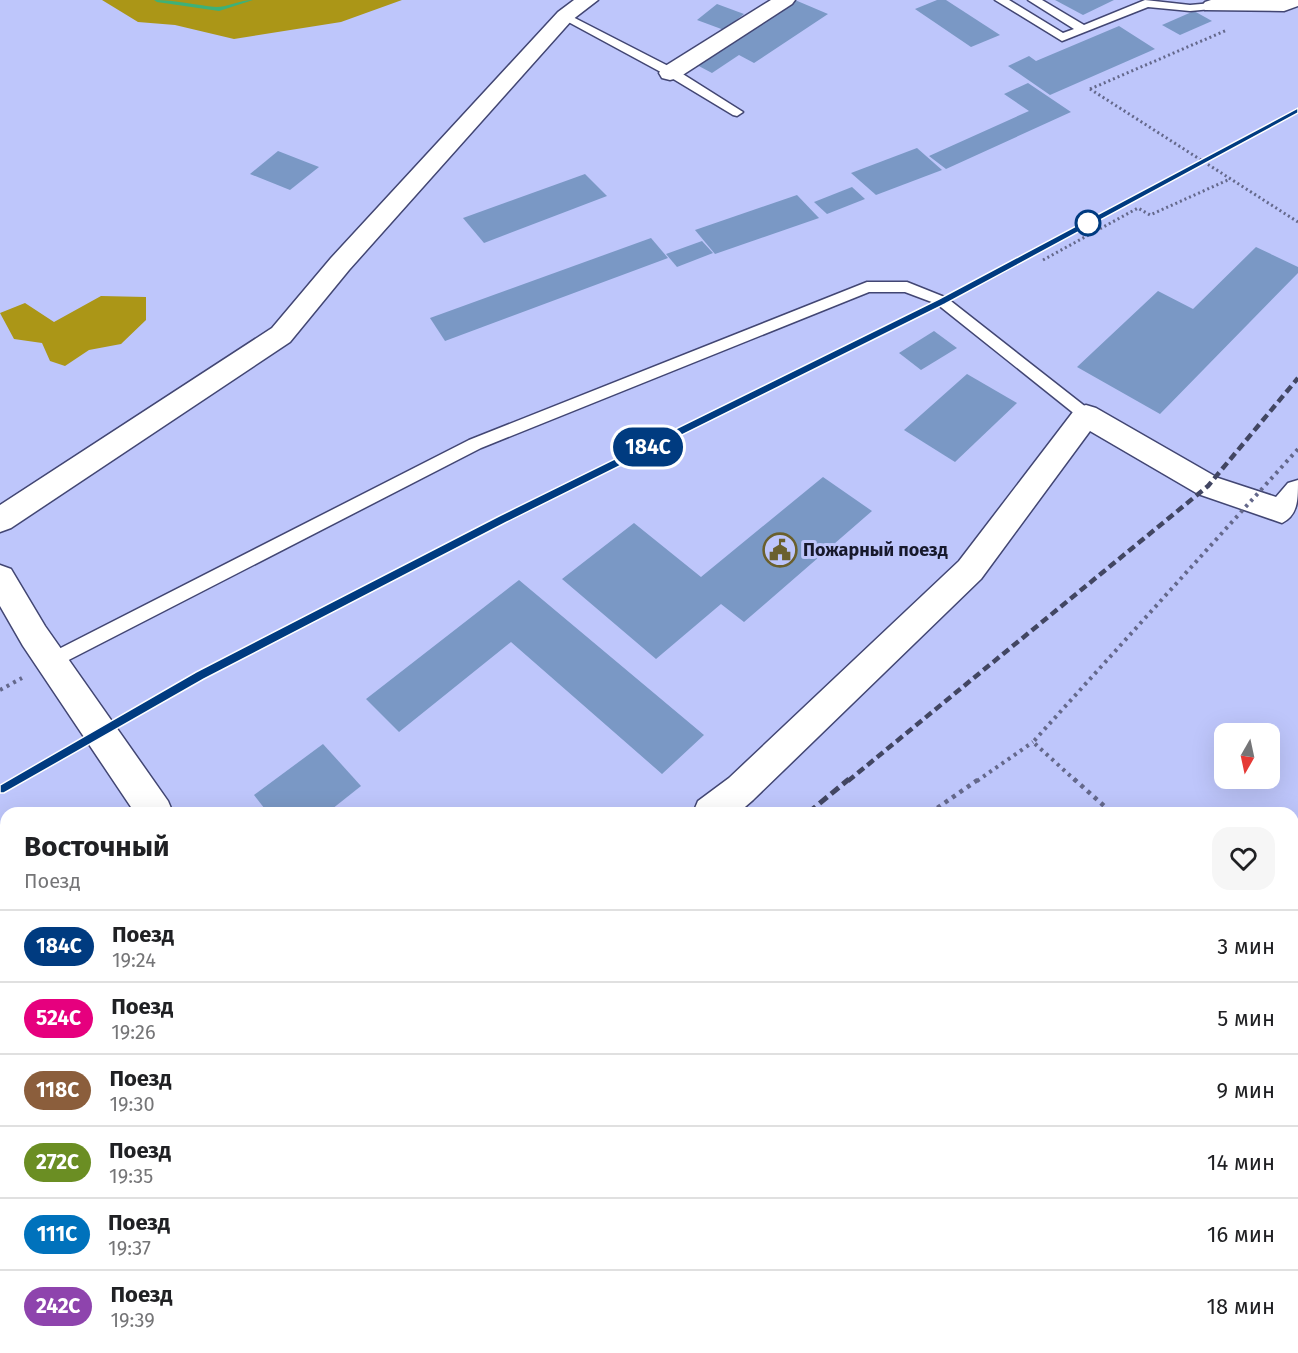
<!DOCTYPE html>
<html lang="ru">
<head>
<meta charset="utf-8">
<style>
  :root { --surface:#fff; --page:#f6f6f6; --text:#202124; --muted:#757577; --line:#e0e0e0 }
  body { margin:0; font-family:"Fira Sans",sans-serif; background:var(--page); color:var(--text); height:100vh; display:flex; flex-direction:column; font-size:22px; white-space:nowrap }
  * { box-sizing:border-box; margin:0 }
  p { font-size:20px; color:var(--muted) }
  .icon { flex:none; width:33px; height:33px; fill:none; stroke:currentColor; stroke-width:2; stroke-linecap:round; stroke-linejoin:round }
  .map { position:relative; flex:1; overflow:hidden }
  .sheet { position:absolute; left:0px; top:807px; width:1299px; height:546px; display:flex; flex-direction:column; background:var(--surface); border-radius:18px 18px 0 0; box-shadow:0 6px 24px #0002 }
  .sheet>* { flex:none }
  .badge { padding:0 12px; border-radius:20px; font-size:21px; line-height:39px }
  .needle { width:39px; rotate:189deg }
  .controls { position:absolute; left:1214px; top:723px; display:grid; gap:12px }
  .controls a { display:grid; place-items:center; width:66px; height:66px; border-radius:12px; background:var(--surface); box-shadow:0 6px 24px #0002; font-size:30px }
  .map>.badge { position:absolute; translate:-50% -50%; box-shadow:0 0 0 3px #fff }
  .round { display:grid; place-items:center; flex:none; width:63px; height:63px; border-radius:18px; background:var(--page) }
  .headline { display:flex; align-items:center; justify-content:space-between; height:102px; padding:0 24px }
  h1 { font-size:28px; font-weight:700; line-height:45px }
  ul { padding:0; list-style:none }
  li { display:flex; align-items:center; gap:18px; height:72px; padding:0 24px; border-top:2px solid var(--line) }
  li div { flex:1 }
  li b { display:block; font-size:22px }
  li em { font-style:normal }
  li .badge { min-width:66px; font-weight:700; text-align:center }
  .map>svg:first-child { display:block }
  .forest { fill:#ab9617 }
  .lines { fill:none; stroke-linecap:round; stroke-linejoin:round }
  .stream { fill:#3db178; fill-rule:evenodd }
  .building { fill:#7a98c5 }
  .service-casing { stroke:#424673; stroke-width:3 }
  .minor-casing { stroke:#424673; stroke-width:3 }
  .path-far2 { stroke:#64688b; stroke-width:3; stroke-dasharray:2 3; stroke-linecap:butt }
  .path-far1 { stroke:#64688b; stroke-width:4; stroke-dasharray:3 4.5; stroke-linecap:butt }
  .path { stroke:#64688b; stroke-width:4.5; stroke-dasharray:4 5; stroke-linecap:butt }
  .service { fill:#fff; fill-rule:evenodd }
  .minor { fill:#fff; fill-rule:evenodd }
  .rail-far2 { stroke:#424662; stroke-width:3; stroke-dasharray:7 3; stroke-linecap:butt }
  .rail-far1 { stroke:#424662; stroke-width:4.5; stroke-dasharray:8 4.5; stroke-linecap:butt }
  .rail { stroke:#424662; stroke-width:5; stroke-dasharray:10 5; stroke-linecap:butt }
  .path-bridge-far2 { stroke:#64688b; stroke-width:3; stroke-dasharray:2 3; stroke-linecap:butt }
  .path-bridge-far1 { stroke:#64688b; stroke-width:4; stroke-dasharray:3 4.5; stroke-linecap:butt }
  .path-bridge { stroke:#64688b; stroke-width:4.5; stroke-dasharray:4 5; stroke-linecap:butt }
  .line { fill:#003b80; stroke:#fff; stroke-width:1.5 }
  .stop-dot { fill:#fff; stroke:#003b80; stroke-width:3 }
  .labels { text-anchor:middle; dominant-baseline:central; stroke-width:6; stroke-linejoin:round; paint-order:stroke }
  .poi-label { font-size:18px; font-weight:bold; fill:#17192c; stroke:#bec6fb; text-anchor:start }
</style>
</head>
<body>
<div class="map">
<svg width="1298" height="1353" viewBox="0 0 1298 1353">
  <rect width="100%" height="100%" fill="#bec6fb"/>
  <g class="forest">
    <polygon points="102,0 402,0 341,22 234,39 175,25 138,22"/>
    <polygon points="101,296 146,297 146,320 121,344 89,350 65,366 50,361 42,343 14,339 0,313 25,303 54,322"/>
  </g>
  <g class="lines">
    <path class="stream" d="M154 0C175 0 195 5 216 7 228 7 240 0 253 0L219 11 157 2Z"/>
  </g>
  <g class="building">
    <polygon points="795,0 828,14 754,63 739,55 712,73 693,63"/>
    <polygon points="937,0 946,0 1000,35 971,47 915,9"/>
    <polygon points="1055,0 1114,0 1083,15"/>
    <polygon points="717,4 744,14 724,30 697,20"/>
    <polygon points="1194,11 1212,21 1180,35 1162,25"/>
    <polygon points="1119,26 1155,49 1050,95 1008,66 1029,56 1036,61"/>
    <polygon points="1028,83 1071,112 946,169 929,156 1029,111 1004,94"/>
    <polygon points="917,148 942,170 876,195 851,173"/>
    <polygon points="278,151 319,167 290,190 250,174"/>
    <polygon points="585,174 607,196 484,243 463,218"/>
    <polygon points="852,187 865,199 827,214 814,202"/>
    <polygon points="797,195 819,218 715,254 695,230"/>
    <polygon points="651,238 668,258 445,341 430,318"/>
    <polygon points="702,241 713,253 677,267 666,254"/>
    <polygon points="1256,247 1298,267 1298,273 1160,414 1077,367 1158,291 1193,309"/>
    <polygon points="934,331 957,348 921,370 899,353"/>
    <polygon points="967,374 1017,403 955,462 904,430"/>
    <polygon points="823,477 872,511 744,622 721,604 656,659 562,579 634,523 701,577"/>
    <polygon points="519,580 704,735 662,774 511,642 399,732 366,699"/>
    <polygon points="323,744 361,786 327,813 268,813 254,795"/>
    <polygon points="6,961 6,1043 0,1047 0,965"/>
    <polygon points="586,1347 1033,1347 1038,1353 591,1353"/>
  </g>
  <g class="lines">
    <defs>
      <g id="service">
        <polygon points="995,0 1009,0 1063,33 1074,29 1028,0 1042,0 1084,25 1145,0 1190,5 1212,3 1218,6 1212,9 1190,11 1148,7 1062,41"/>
        <polygon points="565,13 678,71 743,112 737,116 733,115 670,77 561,18 561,14"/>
        <polygon points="867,282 907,282 947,298 1091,411 1094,415 1091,419 1081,419 937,304 905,292 869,292 481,448 57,666 51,669 45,666 42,661 45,656 469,440"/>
      </g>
      <g id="minor">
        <polygon points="574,0 598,0 572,20 349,270 290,342 11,528 0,532 0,505 272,328 331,258 558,12"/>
        <polygon points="771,0 795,0 792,4 678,78 670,80 662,78 659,73 662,68"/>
        <polygon points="1211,0 1298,0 1298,6 1284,11 1205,10 1202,6 1205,2"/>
        <path d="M1086 405 1096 408 1218 478 1276 497 1288 483 1298 480C1298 500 1298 515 1282 523L1198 494 1090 431 981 579 753 800 738 813H693L698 801 729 778 959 561 1076 408Z"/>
        <polygon points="0,565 11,569 45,626 168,801 173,813 135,813 23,646 0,606"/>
        <polygon points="6,1332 6,1347 47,1347 44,1353 0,1353 0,1337"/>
      </g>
    </defs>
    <use href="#service" class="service-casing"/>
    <use href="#minor" class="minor-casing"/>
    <g class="path-far2">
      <polyline points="1090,89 1227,30"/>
      <polyline points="1043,260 1138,208 1150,215 1230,179"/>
    </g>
    <g class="path-far1">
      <polyline points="0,690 22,678"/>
      <polyline points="977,781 1033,742"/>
    </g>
    <g class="path">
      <polyline points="930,813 979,779"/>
      <polyline points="1293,936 1298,938"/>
    </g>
    <use href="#service" class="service"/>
    <use href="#minor" class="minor"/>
    <polyline class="rail-far2" points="864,340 942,301 1298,111"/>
    <g class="rail-far1">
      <polyline points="15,781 200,676 503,519 867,338"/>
      <polyline points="848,781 1208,486 1298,378"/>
    </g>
    <g class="rail">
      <polyline points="0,789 17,779"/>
      <polyline points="808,813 849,779"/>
      <polyline points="241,1353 247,1347"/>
    </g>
    <polyline class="path-bridge-far2" points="1090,89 1298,222"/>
    <polyline class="path-bridge-far1" points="1076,781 1033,742 1298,449"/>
    <polyline class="path-bridge" points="1074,779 1112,813"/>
  </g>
  <polygon class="line" points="1298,108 1298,113 945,304 507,522 204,679 4,793 0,793 0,785 196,672 499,516 939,299"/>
  <defs>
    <symbol id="civic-ring" viewBox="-11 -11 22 22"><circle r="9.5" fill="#bec6fb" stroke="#6a602d" stroke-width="1.5"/><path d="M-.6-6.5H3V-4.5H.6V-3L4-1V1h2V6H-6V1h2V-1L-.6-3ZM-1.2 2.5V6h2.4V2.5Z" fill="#6a602d"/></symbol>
  </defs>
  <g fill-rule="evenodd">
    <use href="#civic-ring" x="761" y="531" width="38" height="38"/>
  </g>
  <circle class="stop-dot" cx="1088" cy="223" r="12"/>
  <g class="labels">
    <g class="poi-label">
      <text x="803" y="550">Пожарный поезд</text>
    </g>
  </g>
</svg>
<div class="controls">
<a><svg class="needle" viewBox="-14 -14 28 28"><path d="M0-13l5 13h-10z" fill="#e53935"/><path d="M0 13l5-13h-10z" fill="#757577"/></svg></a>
</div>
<b class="badge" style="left:648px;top:447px;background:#003b80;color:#fff">184С</b>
<section class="sheet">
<div class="headline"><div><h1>Восточный</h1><p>Поезд</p></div><a class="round"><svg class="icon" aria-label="heart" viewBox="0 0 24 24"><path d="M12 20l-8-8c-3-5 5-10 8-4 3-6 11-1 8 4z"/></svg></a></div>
<ul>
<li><span class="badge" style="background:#003b80;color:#fff">184С</span><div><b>Поезд</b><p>19:24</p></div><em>3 мин</em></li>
<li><span class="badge" style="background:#e6007e;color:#fff">524С</span><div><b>Поезд</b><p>19:26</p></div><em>5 мин</em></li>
<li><span class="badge" style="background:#8b5e3c;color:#fff">118С</span><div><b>Поезд</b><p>19:30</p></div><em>9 мин</em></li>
<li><span class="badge" style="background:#6b8e23;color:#fff">272С</span><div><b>Поезд</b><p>19:35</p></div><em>14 мин</em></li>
<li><span class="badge" style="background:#0072bc;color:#fff">111С</span><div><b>Поезд</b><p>19:37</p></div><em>16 мин</em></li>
<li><span class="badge" style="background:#8e44ad;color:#fff">242С</span><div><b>Поезд</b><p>19:39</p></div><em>18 мин</em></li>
</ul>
</section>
</div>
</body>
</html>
